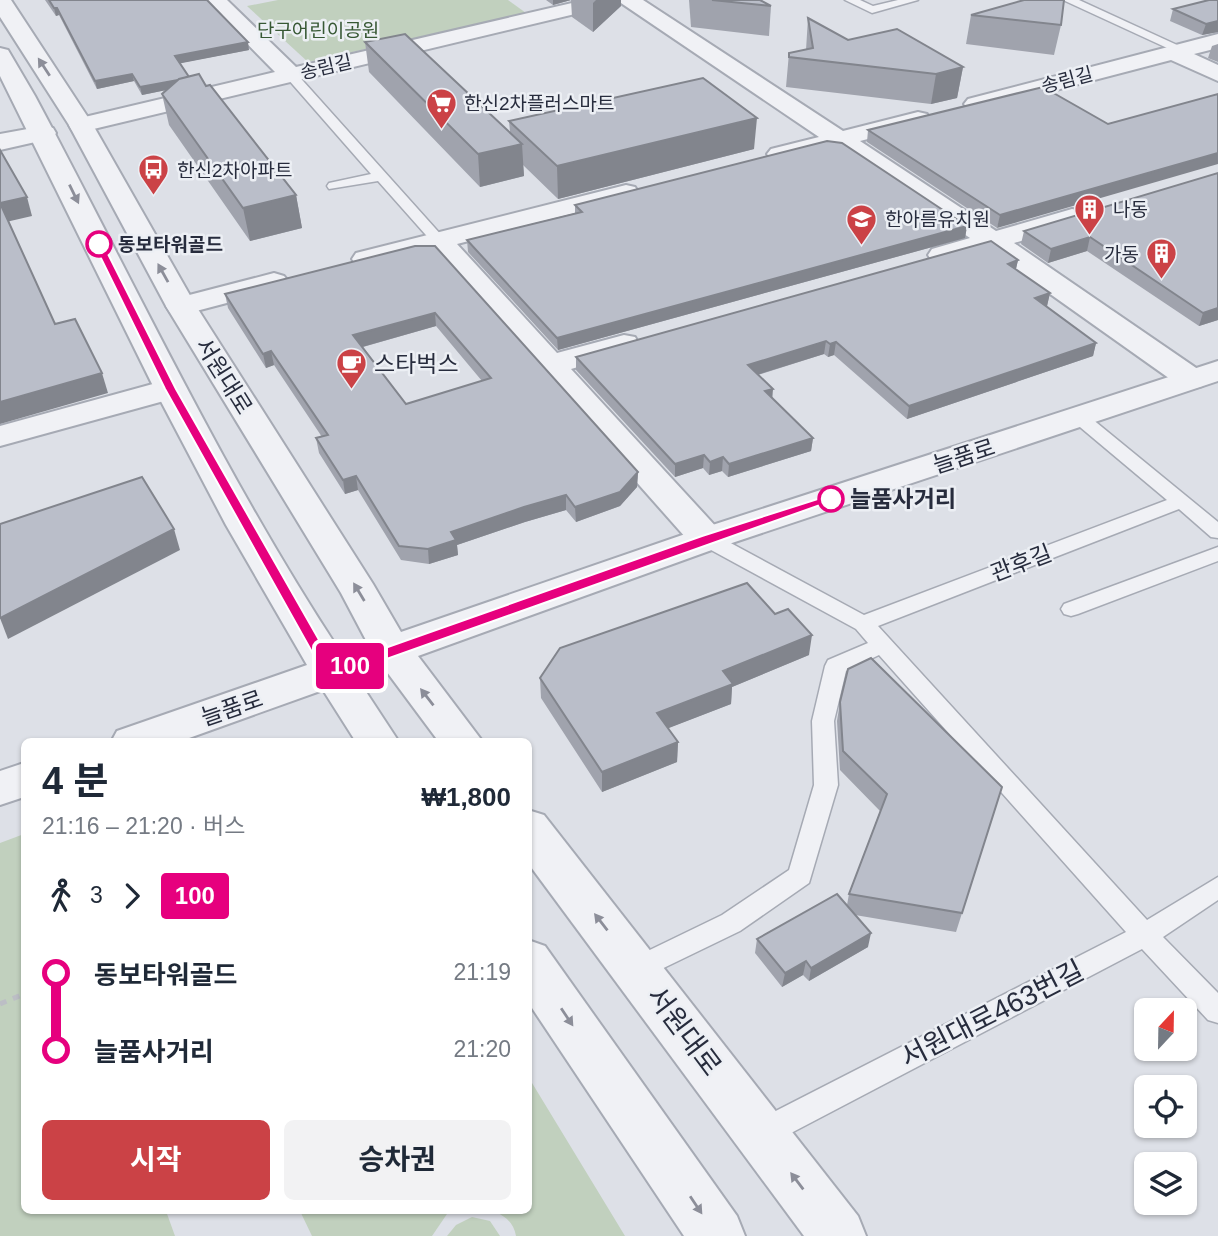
<!DOCTYPE html>
<html lang="ko">
<head>
<meta charset="utf-8">
<style>
  :root { --surface:#fff; --page:#f2f2f3; --text:#1f2937; --muted:#747a83; --accent:#cb4246 }
  body { margin:0; font-family:Helvetica,"Noto Sans KR",sans-serif; background:var(--page); color:var(--text); height:100vh; display:flex; flex-direction:column; font-size:26px; white-space:nowrap }
  * { box-sizing:border-box; margin:0 }
  p { font-size:23px; color:var(--muted) }
  .icon { flex:none; width:38px; height:38px; fill:none; stroke:currentColor; stroke-width:2; stroke-linecap:round; stroke-linejoin:round }
  .map { position:relative; flex:1; overflow:hidden }
  .drawer { position:absolute; left:21px; top:738px; width:511px; height:476px; display:flex; flex-direction:column; background:var(--surface); border-radius:10px; box-shadow:0 2px 5px #0004 }
  .drawer>* { flex:none }
  .badge { padding:0 14px; border-radius:5px; font-size:24px; line-height:46px }
  .needle { width:46px; rotate:22deg }
  .buttons { position:absolute; left:1134px; top:998px; display:grid; gap:14px }
  .buttons a { display:grid; place-items:center; width:63px; height:63px; border-radius:10px; background:var(--surface); box-shadow:0 2px 5px #0004; font-size:35px }
  .map>.badge { position:absolute; translate:-50% -50%; box-shadow:0 0 0 4px #fff }
  .legs { display:flex; align-items:center; gap:10px; height:77px; padding:0 21px; font-size:23px }
  .legs p { margin-inline-start:auto }
  .head { display:flex; align-items:center; justify-content:space-between; height:119px; padding:0 21px }
  h1 { font-size:38px; font-weight:700; line-height:52px }
  .button { display:flex; gap:14px; margin-top:auto; padding:14px 21px }
  .button a { flex:1; height:80px; border-radius:10px; background:var(--accent); color:#fff; font-size:28px; font-weight:700; line-height:80px; text-align:center }
  .button a+a { background:var(--page); color:var(--text) }
  ul { padding:0 21px; list-style:none }
  li { display:flex; align-items:center; gap:24px; height:77px; font-size:26px }
  li i { display:grid; place-items:center; width:10px; height:100%; margin:0 9px; background:currentColor }
  li i::after { content:''; width:18px; height:18px; margin:-9px; border:5px solid; border-radius:50%; background:var(--surface) }
  li p { margin-inline-start:auto }
  li:first-child i { background:linear-gradient(#0000 50%,currentColor 0) }
  li:last-child i { background:linear-gradient(currentColor 50%,#0000 0) }
  .map>svg:first-child { display:block }
  .green { fill:#c1d0be }
  .lines { fill:none; stroke-linecap:round; stroke-linejoin:round }
  .service-casing { stroke:#a6aab4; stroke-width:3 }
  .minor-casing { stroke:#a6aab4; stroke-width:4 }
  .tertiary-casing { stroke:#a6aab4; stroke-width:4 }
  .path { stroke:#bcbec5; stroke-width:5; stroke-dasharray:7 7; stroke-linecap:butt }
  .service { fill:#f0f1f5; fill-rule:evenodd }
  .minor { fill:#f0f1f5; fill-rule:evenodd }
  .tertiary { fill:#f0f1f5; fill-rule:evenodd }
  .wall { fill:#a0a3ad; fill-rule:evenodd }
  .shaded-wall { fill:#82858d }
  .building { fill:#babec9; stroke:#82858d; stroke-width:2; fill-rule:evenodd }
  .oneway { fill:#8c8e99 }
  .line-1 { fill:#e6007e; stroke:#fff; stroke-width:2 }
  .stop-1-dot { fill:#fff; stroke:#e6007e; stroke-width:3.5 }
  .labels { text-anchor:middle; dominant-baseline:central; stroke-width:5; stroke-linejoin:round; paint-order:stroke }
  .far-park-label { font-size:19px; fill:#375834; stroke:#eceff4 }
  .far-street-label { font-size:19px; fill:#272c3d; stroke:#eceff4 }
  .far-poi-label { font-size:19px; fill:#272c3d; stroke:#eceff4; text-anchor:start }
  .far-stop-label { font-size:19px; font-weight:bold; fill:#272c3d; stroke:#eceff4; text-anchor:start }
  .poi-label { font-size:23px; fill:#272c3d; stroke:#eceff4; text-anchor:start }
  .street-label { font-size:23px; fill:#272c3d; stroke:#eceff4 }
  .stop-label { font-size:23px; font-weight:bold; fill:#272c3d; stroke:#eceff4; text-anchor:start }
  .near-street-label { font-size:28px; fill:#272c3d; stroke:#eceff4 }
</style>
</head>
<body>
<div class="map">
<svg width="1218" height="1236" viewBox="0 0 1218 1236">
  <rect width="100%" height="100%" fill="#dde0e7"/>
  <g class="green">
    <polygon points="278,0 508,0 526,13 308,62 247,6"/>
    <polygon points="24,834 24,1211 166,1211 175,1236 0,1236 0,843"/>
    <path d="M529 1078 625 1236H516C514 1223 505 1216 494 1211H528Z"/>
    <polygon points="300,1211 445,1211 447,1214 432,1236 312,1236"/>
    <polygon points="472,1217 490,1221 500,1236 447,1236 456,1225"/>
  </g>
  <g class="lines">
    <defs>
      <g id="service">
        <polygon points="845,0 860,0 873,6 898,0 918,0 872,13"/>
        <polygon points="1063,0 1079,0 1188,50 1178,53"/>
        <polygon points="291,71 295,72 443,237 446,240 443,243 433,243 378,181 329,189 327,186 329,183 371,174 287,78 285,75"/>
        <polygon points="1080,413 1086,414 1218,522 1218,538 1211,537 1179,509 878,626 1147,920 1218,877 1218,900 1163,937 1218,993 1218,1023 1208,1020 1142,949 772,1143 762,1147 752,1143 748,1133 752,1123 1126,932 879,655 846,671 834,721 838,785 809,883 740,931 645,977 636,981 627,977 623,969 627,961 722,915 789,870 814,785 812,721 825,666 828,660 868,643 856,629 700,544 697,539 700,534 714,534 864,615 1167,500 1074,422 1071,418"/>
        <polygon points="1218,547 1218,561 1078,614 1071,616 1064,614 1061,609 1064,604"/>
      </g>
      <g id="minor">
        <polygon points="204,0 227,0 296,67 585,0 643,0 843,131 918,112 927,114 930,119 927,124 860,141 996,231 1072,209 1082,211 1086,217 1082,223 1014,243 1202,372 1207,379 1202,386 1191,389 1180,386 988,250 942,263 932,261 928,255 932,249 970,238 835,148 780,162 771,159 767,154 771,149 819,137 621,3 81,132 72,130 69,125 72,120 275,72"/>
        <polygon points="1218,34 1218,48 1194,54 1218,65 1218,81 1171,60 976,111 968,109 964,104 968,99"/>
        <polygon points="44,126 53,128 56,133 53,138 0,150 0,134"/>
        <polygon points="626,185 635,187 639,193 635,199 457,244 557,353 624,335 635,337 639,344 635,351 571,369 720,531 725,539 720,547 707,551 694,547 432,251 366,268 356,265 352,259 356,253"/>
        <polygon points="274,273 284,276 289,282 284,288 181,315 170,312 166,306 170,300"/>
        <polygon points="171,379 182,382 187,389 182,396 0,446 0,426"/>
      </g>
      <g id="tertiary">
        <path d="M0 0H11L93 125 196 306 373 584 401 632 694 531 1218 361V381L720 547 418 656 483 742H439L384 668 357 678 399 742H356L323 690 178 742H111L117 731 307 665 226 525 155 390 0 76V48L8 50 35 96C135 283 224 476 341 653L368 644 341 593 166 306 69 125 0 17Z"/>
        <polygon points="24,763 24,797 0,805 0,771"/>
        <polygon points="528,810 544,815 858,1216 866,1236 804,1236 528,863"/>
        <polygon points="528,940 545,946 737,1216 745,1236 684,1236 528,1002"/>
      </g>
    </defs>
    <use href="#service" class="service-casing"/>
    <use href="#minor" class="minor-casing"/>
    <use href="#tertiary" class="tertiary-casing"/>
    <polyline class="path" points="0,1004 24,994"/>
    <use href="#service" class="service"/>
    <use href="#minor" class="minor"/>
    <use href="#tertiary" class="tertiary"/>
  </g>
  <g class="wall">
    <polygon points="45,0 207,0 249,50 180,63 189,77 206,86 296,195 302,228 250,241 169,125 162,94 166,90 142,95 134,81 97,89 59,15 56,16"/>
    <polygon points="546,0 621,0 621,6 593,32 572,17 571,0 553,5"/>
    <polygon points="689,0 760,0 771,6 769,36 691,27"/>
    <polygon points="1218,0 1218,32 1202,35 1170,21 1173,9"/>
    <polygon points="971,15 1061,25 1054,55 966,44"/>
    <polygon points="808,18 848,40 963,67 957,98 931,104 786,87 789,53 806,50"/>
    <polygon points="365,42 510,132 509,121 754,149 558,199 523,165 524,176 480,187 369,72"/>
    <polygon points="1218,44 1218,62 1208,58 1212,46"/>
    <polygon points="1043,87 997,228 867,142 868,130"/>
    <polygon points="1218,173 1218,320 1199,326 1087,251 1048,263 1021,244 1024,231"/>
    <polygon points="575,205 967,226 965,238 558,350 468,252 467,240 575,213"/>
    <path d="M415 246 638 472 637 487 620 506 576 522 566 510 525 522 457 545 458 555 429 564 401 560 358 490 345 494 319 453 316 438 322 437 274 365 266 368 228 308 225 294ZM436 326 482 381 406 404 363 347Z"/>
    <polygon points="1018,260 1016,269 1050,293 1047,306 1046,306 1096,343 1093,356 907,419 834,355 828,357 824,354 758,375 772,398 813,438 811,451 728,477 722,471 709,475 703,468 675,477 576,370 576,357"/>
    <polygon points="809,655 732,687 731,704 668,728 678,742 677,762 602,792 541,698 540,678"/>
    <polygon points="840,702 1002,787 956,932 855,915 868,947 809,981 803,975 782,987 755,953 757,939 847,905 849,894 880,811 840,770 837,721"/>
  </g>
  <g class="shaded-wall">
    <polygon points="553,0 571,0 553,5"/>
    <polygon points="596,0 621,0 621,6 593,32 593,3"/>
    <polygon points="54,8 57,8 59,15 56,16"/>
    <polygon points="1218,21 1218,32 1202,35 1206,24"/>
    <polygon points="248,42 249,50 177,64 175,56"/>
    <polygon points="963,67 957,98 931,104 936,74"/>
    <polygon points="132,74 134,81 97,89 95,81"/>
    <polygon points="190,77 191,85 142,95 140,87"/>
    <polygon points="757,118 754,149 558,199 557,166"/>
    <polygon points="522,144 524,176 480,187 478,154"/>
    <polygon points="1218,153 1218,164 997,228 1000,215"/>
    <polygon points="296,195 302,228 250,241 243,208"/>
    <polygon points="27,197 32,216 6,222 0,203"/>
    <polygon points="967,226 965,238 558,350 557,338"/>
    <polygon points="1090,237 1087,251 1048,263 1051,249"/>
    <polygon points="1018,260 1015,273 1008,264"/>
    <polygon points="1050,293 1047,306 1032,311 1035,298"/>
    <polygon points="1218,308 1218,320 1199,326 1203,313"/>
    <polygon points="435,313 436,326 355,349 353,335"/>
    <polygon points="826,341 824,354 747,378 748,365"/>
    <polygon points="836,342 834,355 828,357 830,344"/>
    <polygon points="1096,343 1093,356 907,419 909,406"/>
    <polygon points="271,351 274,365 266,368 263,354"/>
    <polygon points="102,373 108,393 0,424 0,402"/>
    <polygon points="773,389 772,402 765,391"/>
    <polygon points="813,438 811,451 728,477 729,464"/>
    <polygon points="704,455 703,468 675,477 675,464"/>
    <polygon points="723,457 722,471 709,475 710,462"/>
    <polygon points="638,472 637,487 620,506 576,522 575,507"/>
    <polygon points="356,476 358,490 345,494 343,480"/>
    <polygon points="566,495 566,510 525,522 457,545 458,555 429,564 428,549 451,532 524,507"/>
    <polygon points="174,529 180,550 8,639 0,618"/>
    <polygon points="812,635 809,655 732,687 731,704 656,733 657,713 723,671"/>
    <polygon points="678,742 677,762 602,792 602,772"/>
    <polygon points="871,933 868,947 809,981 811,968"/>
    <polygon points="806,961 803,975 782,987 785,973"/>
  </g>
  <g class="building">
    <polygon points="49,0 207,0 248,42 175,56 189,77 178,80 140,87 132,74 95,81 57,8 54,8"/>
    <polygon points="712,0 760,0 771,6"/>
    <polygon points="1024,0 1064,0 1061,25 971,15"/>
    <polygon points="1209,0 1218,0 1218,21 1206,24 1173,9"/>
    <polygon points="808,18 848,40 897,29 963,67 936,74 789,57 789,53 813,48"/>
    <polygon points="405,34 522,144 478,154 365,42"/>
    <polygon points="199,74 206,86 210,85 296,195 243,208 162,94 179,79"/>
    <polygon points="703,78 757,118 557,166 509,121"/>
    <polygon points="1043,87 1108,124 1218,94 1218,153 1000,215 868,130"/>
    <polygon points="827,141 842,143 967,226 557,338 467,240 582,212 575,205"/>
    <polygon points="0,150 27,197 0,203"/>
    <polygon points="1218,173 1218,308 1203,313 1090,237 1051,249 1024,231"/>
    <polygon points="0,203 55,324 75,319 102,373 0,402"/>
    <polygon points="991,241 1018,260 1008,264 1050,293 1035,298 1096,343 909,406 836,342 830,344 826,341 748,365 773,389 765,391 813,438 729,464 723,457 710,462 704,455 675,464 576,357"/>
    <path d="M415 246H435L638 472 620 492 575 507 566 495 524 507 451 532 456 540 428 549 399 546 356 476 343 480 316 438 328 435 271 351 263 354 225 294ZM435 313 491 378 406 404 353 335Z"/>
    <polygon points="142,477 174,529 0,618 0,524"/>
    <polygon points="747,583 775,614 788,609 812,635 723,671 733,684 657,713 678,742 602,772 540,678 560,648"/>
    <polygon points="871,658 1002,787 962,913 849,894 887,794 843,751 840,702 848,669"/>
    <polygon points="837,894 871,933 811,968 806,961 785,973 757,939"/>
  </g>
  <defs><path id="oneway-solid" d="M-6-.8H1V-3.2L6.5 0L1 3.2V.8H-6Z" transform="scale(1.75)"/></defs>
  <g class="oneway">
    <use href="#oneway-solid" transform="translate(44 67) rotate(-123)"/>
    <use href="#oneway-solid" transform="translate(74 194) rotate(64)"/>
    <use href="#oneway-solid" transform="translate(163 273) rotate(-119)"/>
    <use href="#oneway-solid" transform="translate(359 592) rotate(-121)"/>
    <use href="#oneway-solid" transform="translate(427 697) rotate(-128)"/>
    <use href="#oneway-solid" transform="translate(601 922) rotate(-128)"/>
    <use href="#oneway-solid" transform="translate(567 1017) rotate(56)"/>
    <use href="#oneway-solid" transform="translate(797 1181) rotate(-127)"/>
    <use href="#oneway-solid" transform="translate(696 1205) rotate(56)"/>
  </g>
  <polygon class="line-1" points="95,241 103,244 176,389 334,666 702,536 827,496 831,495 837,499 336,677 326,677 165,389 94,244"/>
  <defs>
    <symbol id="supermarket-pin" viewBox="-11 -11 22 30"><path d="M0 17L-7.5 6A9.5 9.5 0 1 1 7.5 6Z" fill="#cb4246" stroke="#eceff4"/><path d="M-6-5.5h2.5l.6 2H6L4.5 2H-2.5L-4.4-4H-6ZM-1.5 3.2a1.3 1.3 0 1 0 .1 0ZM3 3.2a1.3 1.3 0 1 0 .1 0Z" fill="#fff"/></symbol>
    <symbol id="bus-pin" viewBox="-11 -11 22 30"><path d="M0 17L-7.5 6A9.5 9.5 0 1 1 7.5 6Z" fill="#cb4246" stroke="#eceff4"/><path d="M-5-6H5V4H4V6H2V4H-2V6H-4V4H-5ZM-3.5-4V0h7V-4ZM-3.5 1.2v1.5H-2V1.2ZM2 1.2v1.5H3.5V1.2Z" fill="#fff"/></symbol>
    <symbol id="building-pin" viewBox="-11 -11 22 30"><path d="M0 17L-7.5 6A9.5 9.5 0 1 1 7.5 6Z" fill="#cb4246" stroke="#eceff4"/><path d="M-4-6H4V6H1V3H-1V6H-4ZM-2.5-4.3h1.7v1.8h-1.7ZM.8-4.3h1.7v1.8H.8ZM-2.5-1h1.7V.8h-1.7ZM.8-1h1.7V.8H.8Z" fill="#fff"/></symbol>
    <symbol id="school-pin" viewBox="-11 -11 22 30"><path d="M0 17L-7.5 6A9.5 9.5 0 1 1 7.5 6Z" fill="#cb4246" stroke="#eceff4"/><path d="M0-5L7-2L0 1L-7-2ZM-4 1L0 2.5L4 1V4Q0 6-4 4Z" fill="#fff"/></symbol>
    <symbol id="cafe-pin" viewBox="-11 -11 22 30"><path d="M0 17L-7.5 6A9.5 9.5 0 1 1 7.5 6Z" fill="#cb4246" stroke="#eceff4"/><path d="M-5.5-4.5H6V0H3Q3 3.5 0 3.5H-2.5Q-5.5 3.5-5.5 0ZM3-3.2v2h1.7v-2ZM-6 4.5H4V6H-6Z" fill="#fff"/></symbol>
  </defs>
  <g fill-rule="evenodd">
    <use href="#supermarket-pin" x="424" y="86" width="35" height="47"/>
    <use href="#bus-pin" x="136" y="152" width="35" height="47"/>
    <use href="#building-pin" x="1072" y="192" width="35" height="47"/>
    <use href="#school-pin" x="844" y="202" width="35" height="47"/>
    <use href="#building-pin" x="1144" y="236" width="35" height="47"/>
    <use href="#cafe-pin" x="334" y="346" width="35" height="47"/>
  </g>
  <g class="stop-1-dot">
    <circle cx="99" cy="244" r="12"/>
    <circle cx="831" cy="499" r="12"/>
  </g>
  <g class="labels">
    <g class="far-park-label">
      <text x="318" y="30">단구어린이공원</text>
    </g>
    <g class="far-street-label">
      <text transform="translate(326 67) rotate(-13)">송림길</text>
      <text transform="translate(1067 80) rotate(-15)">송림길</text>
    </g>
    <g class="far-poi-label">
      <text x="464" y="103">한신2차플러스마트</text>
      <text x="177" y="170">한신2차아파트</text>
      <text x="1113" y="209">나동</text>
      <text x="885" y="219">한아름유치원</text>
      <text x="1139" y="254" text-anchor="end">가동</text>
    </g>
    <g class="far-stop-label">
      <text x="118" y="244">동보타워골드</text>
    </g>
    <g class="poi-label">
      <text x="374" y="364">스타벅스</text>
    </g>
    <g class="street-label">
      <text transform="translate(224 376) rotate(58)">서원대로</text>
      <text transform="translate(964 456) rotate(-18)">늘품로</text>
      <text transform="translate(1021 563) rotate(-21)">관후길</text>
      <text transform="translate(232 708) rotate(-19)">늘품로</text>
    </g>
    <g class="stop-label">
      <text x="850" y="499">늘품사거리</text>
    </g>
    <g class="near-street-label">
      <text transform="translate(992 1014) rotate(-27)">서원대로463번길</text>
      <text transform="translate(684 1031) rotate(53)">서원대로</text>
    </g>
  </g>
</svg>
<div class="buttons">
<a><svg class="needle" viewBox="-14 -14 28 28"><path d="M0-13l5 13h-10z" fill="#e53935"/><path d="M0 13l5-13h-10z" fill="#747a83"/></svg></a>
<a><svg class="icon" aria-label="locate" viewBox="0 0 24 24"><circle cx="12" cy="12" r="6"/><path d="M12 2v4M12 18v4M2 12h4M18 12h4"/></svg></a>
<a><svg class="icon" aria-label="layers" viewBox="0 0 24 24"><path d="M12 4l9 5-9 5-9-5zM3 14l9 5 9-5"/></svg></a>
</div>
<b class="badge" style="left:350px;top:666px;background:#e6007e;color:#fff">100</b>
<section class="drawer">
<div class="head"><div><h1>4 분</h1><p>21:16 – 21:20 · 버스</p></div><b>₩1,800</b></div>
<div class="legs"><svg class="icon" aria-label="walk" viewBox="0 0 24 24"><circle cx="13" cy="4" r="2"/><path d="M13 8l-2 6 4 7M11 14l-3 7M7 12l3-4h3l4 4"/></svg>3<svg class="icon" aria-label="forward" viewBox="0 0 24 24"><path d="M9 5l7 7-7 7"/></svg><b class="badge" style="background:#e6007e;color:#fff">100</b></div>
<ul>
<li><i style="color:#e6007e"></i><b>동보타워골드</b><p>21:19</p></li>
<li><i style="color:#e6007e"></i><b>늘품사거리</b><p>21:20</p></li>
</ul>
<div class="button"><a>시작</a><a>승차권</a></div>
</section>
</div>
</body>
</html>
